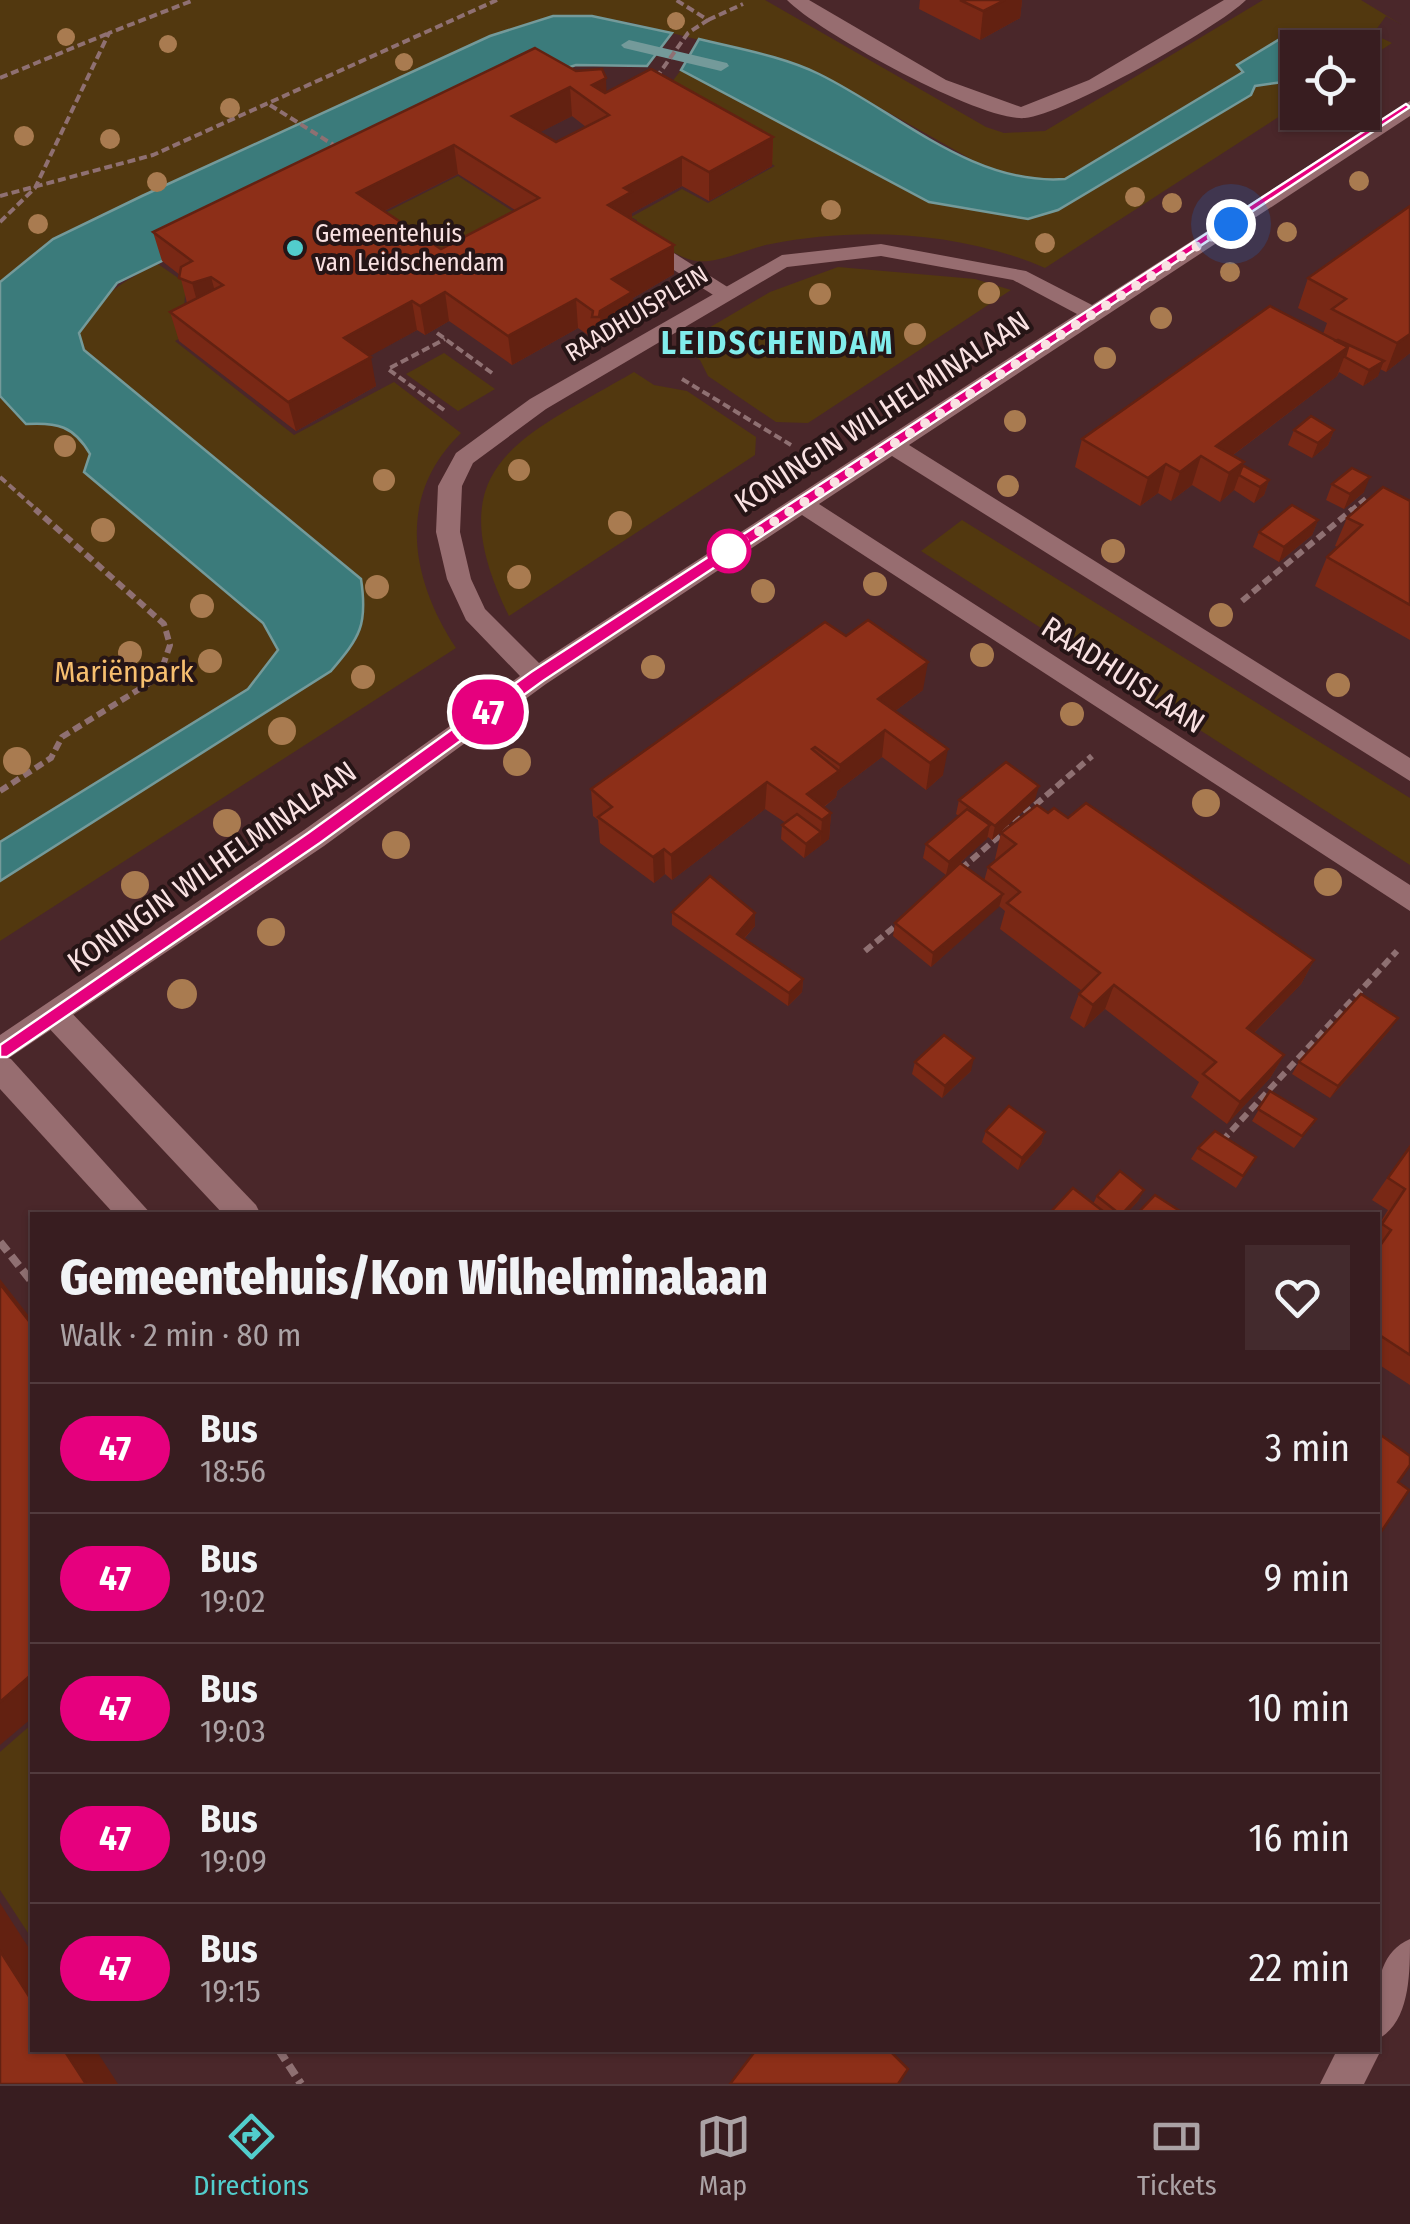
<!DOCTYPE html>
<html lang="en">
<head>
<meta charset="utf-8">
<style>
  :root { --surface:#381d20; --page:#432a2d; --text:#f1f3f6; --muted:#aba2a5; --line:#523b3e; --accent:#52cdcc }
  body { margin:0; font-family:"Fira Sans Condensed",sans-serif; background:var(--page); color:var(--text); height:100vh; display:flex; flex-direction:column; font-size:38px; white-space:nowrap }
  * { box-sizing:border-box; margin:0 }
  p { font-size:32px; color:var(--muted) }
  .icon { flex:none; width:55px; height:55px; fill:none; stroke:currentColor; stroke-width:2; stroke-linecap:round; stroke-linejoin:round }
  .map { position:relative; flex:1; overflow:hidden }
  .drawer { position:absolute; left:30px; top:1212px; width:1350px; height:840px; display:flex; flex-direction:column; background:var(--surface); border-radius:0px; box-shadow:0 2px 8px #0004,0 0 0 2px var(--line) }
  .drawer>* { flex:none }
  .badge { padding:0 20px; border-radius:32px; font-size:35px; line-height:65px }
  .fabs { position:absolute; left:1280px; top:30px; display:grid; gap:20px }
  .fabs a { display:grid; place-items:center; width:100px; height:100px; border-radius:0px; background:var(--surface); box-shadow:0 2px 8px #0004,0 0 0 2px var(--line); font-size:50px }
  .you { position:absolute; width:50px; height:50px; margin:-25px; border:8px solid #fff; border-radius:50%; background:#1a73e8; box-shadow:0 0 0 15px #1a73e833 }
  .map>.badge { position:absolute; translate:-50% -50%; box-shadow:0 0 0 5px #fff }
  .round { display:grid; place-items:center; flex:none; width:105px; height:105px; border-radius:0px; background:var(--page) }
  .headline { display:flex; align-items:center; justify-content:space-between; height:170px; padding:0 30px }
  h1 { font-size:48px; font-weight:800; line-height:75px }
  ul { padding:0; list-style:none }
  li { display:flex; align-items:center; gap:30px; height:130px; padding:0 30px; border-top:2px solid var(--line) }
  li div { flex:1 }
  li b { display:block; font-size:38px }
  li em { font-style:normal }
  li .badge { min-width:110px; font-weight:700; text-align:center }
  .menu { display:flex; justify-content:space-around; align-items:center; height:140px; border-top:2px solid var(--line); background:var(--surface); font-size:28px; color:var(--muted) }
  .menu a { display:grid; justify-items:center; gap:5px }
  .menu .current { color:var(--accent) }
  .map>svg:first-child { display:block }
  .green { fill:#52380f }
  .water { fill:#3b7b7b; stroke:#749a9a; stroke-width:2.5 }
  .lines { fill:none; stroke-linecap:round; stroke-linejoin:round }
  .stream { fill:#749a9a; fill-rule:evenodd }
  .path-far2 { stroke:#8f7072; stroke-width:4; stroke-dasharray:8 4; stroke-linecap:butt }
  .path-far1 { stroke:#8f7072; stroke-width:6; stroke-dasharray:9 5; stroke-linecap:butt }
  .path { stroke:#8f7072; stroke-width:8; stroke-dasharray:12 6; stroke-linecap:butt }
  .lane { fill:#976d70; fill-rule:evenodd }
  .street { fill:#976d70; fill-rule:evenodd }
  .tree { fill:#a97b50 }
  .wall { fill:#792815; fill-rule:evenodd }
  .shaded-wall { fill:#632111 }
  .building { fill:#8d2f18; stroke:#632111; stroke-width:2.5; fill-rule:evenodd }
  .line { fill:#e6007e; stroke:#fff; stroke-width:2.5 }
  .walk { stroke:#f9e1e2; stroke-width:10; stroke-dasharray:0 18 }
  .poi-dot { fill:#52cdcc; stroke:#261516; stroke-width:4 }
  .stop-dot { fill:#fff; stroke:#e6007e; stroke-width:5 }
  .labels { text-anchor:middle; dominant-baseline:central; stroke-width:8; stroke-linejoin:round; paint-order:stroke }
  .far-poi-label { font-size:25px; fill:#f9e1e2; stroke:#261516; text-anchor:start }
  .far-street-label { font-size:25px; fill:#f9e1e2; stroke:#261516 }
  .street-label { font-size:30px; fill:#f9e1e2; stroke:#261516 }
  .park-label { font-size:30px; fill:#f7bf6f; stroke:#261516 }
  .far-district-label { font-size:32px; font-weight:bold; letter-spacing:2.5px; fill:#81edec; stroke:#261516 }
</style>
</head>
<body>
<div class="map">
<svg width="1410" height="2084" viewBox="0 0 1410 2084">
  <rect width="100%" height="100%" fill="#4a272a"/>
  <g class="green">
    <polygon points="0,0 765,0 986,127 1004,133 1045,131 1263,0 1361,0 1402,25 1386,16 1373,34 1392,43 1363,62 1362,48 1320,47 1313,40 1238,66 1244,72 1065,179 1034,181 992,171 817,72 783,61 628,22 553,16 490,36 142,196 53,239 0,282"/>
    <path d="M681 70 1028 219 1058 210 1251 95 1255 86 1283 82 1297 73V105L1045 268C963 232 858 226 771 244 746 248 713 268 688 259 670 253 652 237 635 227L637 220 631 217 682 189 708 203 775 166 659 99Z"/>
    <polygon points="458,176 537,227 445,275 367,222"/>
    <path d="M158 264 194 289 185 295 184 309 226 313 175 341 294 435 394 382 461 433C396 496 410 578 456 648L0 941V396L26 424C57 422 74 426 90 454L84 472 263 624 278 650 361 579 83 350 78 333C98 297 122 281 158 264Z"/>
    <polygon points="838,267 975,279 1011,290 808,423 776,422 708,376 700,360 678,346 770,292"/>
    <polygon points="444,353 495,389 458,411 406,374"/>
    <path d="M634 372 654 385 687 391 756 437 755 455 509 616C435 465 519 439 634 372Z"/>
    <polygon points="962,520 1410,798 1410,865 921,551"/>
    <polygon points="32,1724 32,1939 0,1890 0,1752"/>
  </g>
  <g class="water">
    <path d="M553 16H592L672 33 647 66 576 65 538 77 117 283 79 333 84 350 361 579C368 625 360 637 331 671L0 881V842L248 689 278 650 263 623 84 472 90 454C74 426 57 422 26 424L0 396V282L53 239 142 196 490 36Z"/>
    <path d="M1283 37 1313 40 1320 47 1298 48 1297 73 1283 82 1255 86 1251 95 1058 210 1028 219 929 202 681 70 699 39C739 49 782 56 819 74 897 112 973 186 1065 179L1243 72 1237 65Z"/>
  </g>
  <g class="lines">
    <polygon class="stream" points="629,40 727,63 729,66 721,71 624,48 621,45"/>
    <g class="path-far2">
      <polyline points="708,20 743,4"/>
      <polyline points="0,78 109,33"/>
      <polyline points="656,78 688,33 708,20 676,0"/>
      <polyline points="270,105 340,149"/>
      <polyline points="0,196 153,155 497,0"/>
      <polyline points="0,222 35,188 109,33 194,0"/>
      <polyline points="437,333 492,373"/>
      <polyline points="682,379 791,445"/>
      <polyline points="444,410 388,369 445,339"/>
      <polyline points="0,477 38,511"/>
      <polyline points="1350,511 1368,496"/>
    </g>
    <g class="path-far1">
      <polyline points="1242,601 1353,509"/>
      <polyline points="0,791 51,758 62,737 159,677 170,645 164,624 35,509"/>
      <polyline points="961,869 1092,756"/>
      <polyline points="865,951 899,923"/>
      <polyline points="1222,1141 1397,951"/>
    </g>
    <g class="path">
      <polyline points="0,1242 32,1282"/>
      <polyline points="279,2050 301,2084"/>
    </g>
    <g class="lane">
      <polygon points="640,234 647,236 737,293 734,298 718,298 633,244 633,236"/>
      <polygon points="55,1003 65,1006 256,1205 261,1215 224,1215 45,1024 40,1015 45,1006"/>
      <polygon points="0,1055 11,1059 152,1215 115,1215 0,1089"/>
    </g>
    <g class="street">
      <path d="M787 0H809L946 80 1021 107 1089 80 1224 0H1246C1218 28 1063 115 1025 118 981 122 818 32 787 0Z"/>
      <path d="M1410 101V116L909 445 1410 758V781L892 456 819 504 1410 885V911L802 515 546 684 324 846 0 1064V1035L304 830 520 676 466 620 447 579 436 532 438 486 456 453 530 399 782 255 881 244 1026 271 1092 305ZM881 256 1013 280 1077 314 539 663 485 609 471 579 460 532 462 486 473 463 546 409 787 267Z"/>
      <path d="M1410 1939C1410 1974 1410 2022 1378 2039 1376 2004 1372 1955 1410 1939Z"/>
      <polygon points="1378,2042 1381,2050 1364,2084 1320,2084 1337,2050 1378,2050"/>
    </g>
  </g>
  <g class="tree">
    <circle cx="676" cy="21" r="9"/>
    <circle cx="66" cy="37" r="9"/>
    <circle cx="168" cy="44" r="9"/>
    <circle cx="404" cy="62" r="9"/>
    <circle cx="230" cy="108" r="10"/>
    <circle cx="24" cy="136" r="10"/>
    <circle cx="110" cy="139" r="10"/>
    <circle cx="1359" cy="181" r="10"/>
    <circle cx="157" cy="182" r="10"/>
    <circle cx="1135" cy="197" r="10"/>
    <circle cx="1172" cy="203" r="10"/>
    <circle cx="831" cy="210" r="10"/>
    <circle cx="38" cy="224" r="10"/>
    <circle cx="1287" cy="232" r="10"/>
    <circle cx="1045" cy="243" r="10"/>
    <circle cx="1230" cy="272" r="10"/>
    <circle cx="989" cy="293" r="11"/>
    <circle cx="820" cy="294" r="11"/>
    <circle cx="1161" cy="318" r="11"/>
    <circle cx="915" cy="334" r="11"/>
    <circle cx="1105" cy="358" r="11"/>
    <circle cx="1015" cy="421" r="11"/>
    <circle cx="65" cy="446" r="11"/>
    <circle cx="519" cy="470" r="11"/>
    <circle cx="384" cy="480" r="11"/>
    <circle cx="1008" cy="486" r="11"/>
    <circle cx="620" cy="523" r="12"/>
    <circle cx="103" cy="530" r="12"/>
    <circle cx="1113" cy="551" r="12"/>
    <circle cx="519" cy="577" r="12"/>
    <circle cx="875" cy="584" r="12"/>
    <circle cx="377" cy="587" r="12"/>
    <circle cx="763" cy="591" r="12"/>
    <circle cx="202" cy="606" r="12"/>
    <circle cx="1221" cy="615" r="12"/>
    <circle cx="130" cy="653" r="12"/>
    <circle cx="982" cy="655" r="12"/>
    <circle cx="210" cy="661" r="12"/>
    <circle cx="653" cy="667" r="12"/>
    <circle cx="363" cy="677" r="12"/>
    <circle cx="1338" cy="685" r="12"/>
    <circle cx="1072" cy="714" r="12"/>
    <circle cx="282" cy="731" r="14"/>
    <circle cx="17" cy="761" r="14"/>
    <circle cx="517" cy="762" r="14"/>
    <circle cx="1206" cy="803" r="14"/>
    <circle cx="227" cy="823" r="14"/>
    <circle cx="396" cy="845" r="14"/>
    <circle cx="1328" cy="882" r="14"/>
    <circle cx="135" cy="885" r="14"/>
    <circle cx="271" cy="932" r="14"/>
    <circle cx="182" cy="994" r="15"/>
  </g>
  <g class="wall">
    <polygon points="920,0 1022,0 1020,18 980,40 919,9"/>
    <path d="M535 48 606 92 773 137 772 166 709 201 682 186 632 213V219L674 245V274L633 298 634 321 601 340V346H594V339L578 328 512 365 449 321 425 335 417 330 369 356 376 386 296 431 179 341 170 312 187 303 180 275 162 261 153 232ZM572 116 586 127 556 142 540 132ZM458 174 515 210 441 249 384 211Z"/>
    <polygon points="1410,206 1410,353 1386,372 1380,369 1378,376 1363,386 1339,372 1337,376 1233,455 1244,462 1242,467 1269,480 1264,495 1254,503 1234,490 1220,502 1192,485 1171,501 1158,493 1140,506 1075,467 1082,439 1323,334 1327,323 1298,308 1308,278"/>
    <polygon points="1294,430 1334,430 1328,445 1312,458 1288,445"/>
    <polygon points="1332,484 1364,492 1344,509 1326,500"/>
    <polygon points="1410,501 1410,640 1315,586 1327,557 1338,547 1335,546 1347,518"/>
    <polygon points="1318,520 1312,535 1279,562 1253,547 1259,532"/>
    <polygon points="923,690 895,711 943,775 926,790 882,757 837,791 836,797 824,807 831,813 829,839 804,858 781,839 782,825 786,823 765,809 672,880 665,874 654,883 600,843 598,820 593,816 591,789"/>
    <polygon points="959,800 1035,800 992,840 988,837 960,863 984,881 988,867 996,860 995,859 1001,833 1048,813 1068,818 1314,960 1301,984 1254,1033 1284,1055 1270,1078 1227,1124 1191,1097 1199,1082 1105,1009 1084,1028 1070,1018 1079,994 1082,991 1000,929 1005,911 999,906 931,967 893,936 895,923 946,875 923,858 926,844 959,816 956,814"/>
    <polygon points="672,912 755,926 744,939 803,979 802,992 788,1006 672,925"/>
    <polygon points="1398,1018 1389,1031 1330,1098 1292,1074 1299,1062"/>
    <polygon points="915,1062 971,1071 942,1098 912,1074"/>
    <polygon points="1270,1091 1316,1119 1294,1148 1252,1121"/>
    <polygon points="986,1131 1045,1132 1041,1144 1018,1170 982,1142"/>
    <polygon points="1410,1145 1410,1385 1378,1364 1378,1226 1388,1210 1372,1200"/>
    <polygon points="1198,1148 1256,1157 1236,1188 1191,1159"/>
    <polygon points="1144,1190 1138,1201 1125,1215 1048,1215 1093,1204 1097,1196"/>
  </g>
  <g class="shaded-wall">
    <polygon points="1005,0 1022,0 1020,18 980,40 983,11"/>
    <polygon points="606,78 607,107 592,85"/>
    <polygon points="570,87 572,116 515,145 512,116"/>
    <polygon points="773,137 772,166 709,201 709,172"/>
    <polygon points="454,145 458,174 362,222 357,193"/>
    <polygon points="682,157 682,186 632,213 632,221 608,205 624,188"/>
    <polygon points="674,245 674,274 633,298 634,321 601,340 601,346 600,311 612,279"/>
    <polygon points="211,277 219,306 200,312 192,283"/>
    <polygon points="445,292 449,321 425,335 420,306"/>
    <polygon points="576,299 578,328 512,365 508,336"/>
    <polygon points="412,301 417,330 350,367 344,338"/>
    <polygon points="1410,334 1410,353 1386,372 1397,343"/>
    <polygon points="1348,347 1337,376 1218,466 1216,446"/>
    <polygon points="371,357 376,386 296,431 288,402"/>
    <polygon points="1384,361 1378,376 1363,386 1369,370"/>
    <polygon points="1334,430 1328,445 1312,458 1318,443"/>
    <polygon points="1201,456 1192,485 1171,501 1180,472"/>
    <polygon points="1244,462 1234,490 1220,502 1229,473"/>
    <polygon points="1166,464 1158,493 1140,506 1148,478"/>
    <polygon points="1370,477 1364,492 1344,509 1350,494"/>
    <polygon points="1269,480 1264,495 1254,503 1260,487"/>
    <polygon points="1318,520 1312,535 1279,562 1284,547"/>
    <polygon points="928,662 923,690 875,726 878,699"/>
    <polygon points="885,730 882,757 837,791 836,797 814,814 807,794 839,771 840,765"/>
    <polygon points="948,749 943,775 926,790 930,763"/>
    <polygon points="767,782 765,809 672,880 671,855"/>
    <polygon points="1039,786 1035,800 992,840 995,826"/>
    <polygon points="831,813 829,839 820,846 822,820"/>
    <polygon points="990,825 987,839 946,875 949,862"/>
    <polygon points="821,832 820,846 804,858 806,844"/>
    <polygon points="664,849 665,874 654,883 653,857"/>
    <polygon points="1003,894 999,907 931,967 933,953"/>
    <polygon points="755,913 755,926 736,947 737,934"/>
    <polygon points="1314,960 1301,984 1235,1052 1247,1028"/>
    <polygon points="803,979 802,992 788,1006 789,993"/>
    <polygon points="1114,985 1105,1009 1084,1028 1093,1005"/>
    <polygon points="1398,1018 1389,1031 1330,1098 1338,1086"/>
    <polygon points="1284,1055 1270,1078 1227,1124 1240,1102"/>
    <polygon points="974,1058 971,1071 942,1098 945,1086"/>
    <polygon points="1045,1132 1041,1144 1018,1170 1022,1158"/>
    <polygon points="1144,1190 1138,1201 1125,1215 1121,1215"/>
    <polygon points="0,1279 32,1320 32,1325 0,1284"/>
    <polygon points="32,1674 32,1718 0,1745 0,1702"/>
    <polygon points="0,1903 32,1953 32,2001 0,1951"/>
    <polygon points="64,2050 96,2050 118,2084 86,2084"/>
  </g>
  <g class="building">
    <polygon points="960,0 1005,0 983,11"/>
    <path d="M535 48 576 71 602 69 606 78 592 85 605 93 651 69 773 137 709 172 682 157 624 188 631 192 608 205 674 245 612 279 632 292 600 311 599 317H592L593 311 576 299 508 336 445 292 420 306 412 301 344 338 371 357 288 402 170 312 223 285 211 277 192 283 179 278 181 267 192 261 153 232ZM570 87 609 115 556 142 512 116ZM454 145 539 198 441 249 357 193Z"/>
    <polygon points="1410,206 1410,334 1397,343 1332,309 1346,299 1308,278"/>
    <polygon points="1270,306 1348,347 1216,446 1244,462 1229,473 1201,456 1180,472 1166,464 1148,478 1082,439"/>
    <polygon points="1338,340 1384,361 1369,370 1345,357 1348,347 1336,341"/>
    <polygon points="1311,416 1334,430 1318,443 1294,430"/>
    <polygon points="1244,466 1269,480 1260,487 1239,475 1242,467"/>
    <polygon points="1352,468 1370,477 1350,494 1332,484"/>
    <polygon points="1383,487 1410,501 1410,605 1327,557 1362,525 1347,518"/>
    <polygon points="1292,505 1318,520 1284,547 1259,532"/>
    <polygon points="868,620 928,662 878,699 948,749 930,763 885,730 840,765 815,747 812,749 839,771 807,794 831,813 822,820 767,782 671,855 664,849 653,857 598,817 612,807 591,789 825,622 846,636"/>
    <polygon points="1006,762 1039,786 995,826 959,800"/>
    <polygon points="1086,803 1314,960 1247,1028 1284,1055 1240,1102 1203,1074 1216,1062 1114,985 1093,1005 1079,994 1100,973 1007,903 1020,892 988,867 1016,844 1001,833 1037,805 1048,813 1054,808 1068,818"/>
    <polygon points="967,809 990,825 949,862 926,844"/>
    <polygon points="797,814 821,832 806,844 782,825"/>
    <polygon points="960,863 1003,894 933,953 895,923"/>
    <polygon points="710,876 755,913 737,934 803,979 789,993 672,912"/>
    <polygon points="1361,994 1398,1018 1338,1086 1299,1062"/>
    <polygon points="944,1035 974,1058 945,1086 915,1062"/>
    <polygon points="1270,1091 1316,1119 1302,1136 1258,1109"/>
    <polygon points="1009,1106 1045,1132 1022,1158 986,1131"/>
    <polygon points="1215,1131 1256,1157 1243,1176 1198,1148"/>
    <polygon points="1410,1147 1410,1355 1378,1334 1378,1246 1379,1247 1391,1230 1382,1224 1405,1189 1388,1178"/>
    <polygon points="1120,1171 1144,1190 1121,1215 1097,1196"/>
    <polygon points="1073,1188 1108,1215 1048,1215"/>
    <polygon points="1155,1195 1186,1215 1136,1215"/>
    <polygon points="0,1284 32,1325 32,1674 0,1702"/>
    <polygon points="1378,1433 1410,1456 1410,1465 1398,1482 1409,1490 1381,1532 1378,1530"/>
    <polygon points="0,1951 32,2001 32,2050 64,2050 86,2084 0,2084"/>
    <polygon points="756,2050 889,2050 908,2069 898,2084 730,2084"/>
  </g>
  <polygon class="line" points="1406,104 1410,107 543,681 320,843 7,1057 0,1057 0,1045 308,833 531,672"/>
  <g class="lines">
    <polyline class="walk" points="729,551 1231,224"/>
  </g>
  <circle class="poi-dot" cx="295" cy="248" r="10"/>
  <circle class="stop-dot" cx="729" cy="551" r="20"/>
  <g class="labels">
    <g class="far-poi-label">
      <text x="315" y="234">Gemeentehuis<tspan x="315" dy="29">van Leidschendam</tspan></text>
    </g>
    <g class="far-street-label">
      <text transform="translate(637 314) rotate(-31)">RAADHUISPLEIN</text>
    </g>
    <g class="street-label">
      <text transform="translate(882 412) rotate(-33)">KONINGIN WILHELMINALAAN</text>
      <text transform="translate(1123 675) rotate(33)">RAADHUISLAAN</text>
      <text transform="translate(212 867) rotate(-35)">KONINGIN WILHELMINALAAN</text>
    </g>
    <g class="park-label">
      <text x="124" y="672">Mariënpark</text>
    </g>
    <g class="far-district-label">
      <text x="778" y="343">LEIDSCHENDAM</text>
    </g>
  </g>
</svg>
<div class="fabs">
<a><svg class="icon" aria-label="locate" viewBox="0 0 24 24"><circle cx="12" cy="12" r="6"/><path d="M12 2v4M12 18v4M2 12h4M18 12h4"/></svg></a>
</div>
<div class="you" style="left:1231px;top:224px"></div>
<b class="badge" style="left:488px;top:712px;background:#e6007e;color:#fff">47</b>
<section class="drawer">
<div class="headline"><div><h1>Gemeentehuis/Kon Wilhelminalaan</h1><p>Walk · 2 min · 80 m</p></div><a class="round"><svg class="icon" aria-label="heart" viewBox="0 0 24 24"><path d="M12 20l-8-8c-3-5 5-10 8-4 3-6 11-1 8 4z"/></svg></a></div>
<ul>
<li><span class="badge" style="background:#e6007e;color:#fff">47</span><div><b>Bus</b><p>18:56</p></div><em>3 min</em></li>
<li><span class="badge" style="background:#e6007e;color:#fff">47</span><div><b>Bus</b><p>19:02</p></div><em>9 min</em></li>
<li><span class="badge" style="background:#e6007e;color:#fff">47</span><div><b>Bus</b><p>19:03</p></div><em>10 min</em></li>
<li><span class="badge" style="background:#e6007e;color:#fff">47</span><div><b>Bus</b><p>19:09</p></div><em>16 min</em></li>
<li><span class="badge" style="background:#e6007e;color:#fff">47</span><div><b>Bus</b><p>19:15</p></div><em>22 min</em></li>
</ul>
</section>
</div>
<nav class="menu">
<a class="current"><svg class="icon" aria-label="directions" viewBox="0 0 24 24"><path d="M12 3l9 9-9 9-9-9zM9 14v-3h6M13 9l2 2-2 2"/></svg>Directions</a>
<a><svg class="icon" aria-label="map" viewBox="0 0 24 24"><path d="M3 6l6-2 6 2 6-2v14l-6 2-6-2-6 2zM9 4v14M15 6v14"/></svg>Map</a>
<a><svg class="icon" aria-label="tickets" viewBox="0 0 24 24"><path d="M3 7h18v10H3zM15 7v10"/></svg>Tickets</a>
</nav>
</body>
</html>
